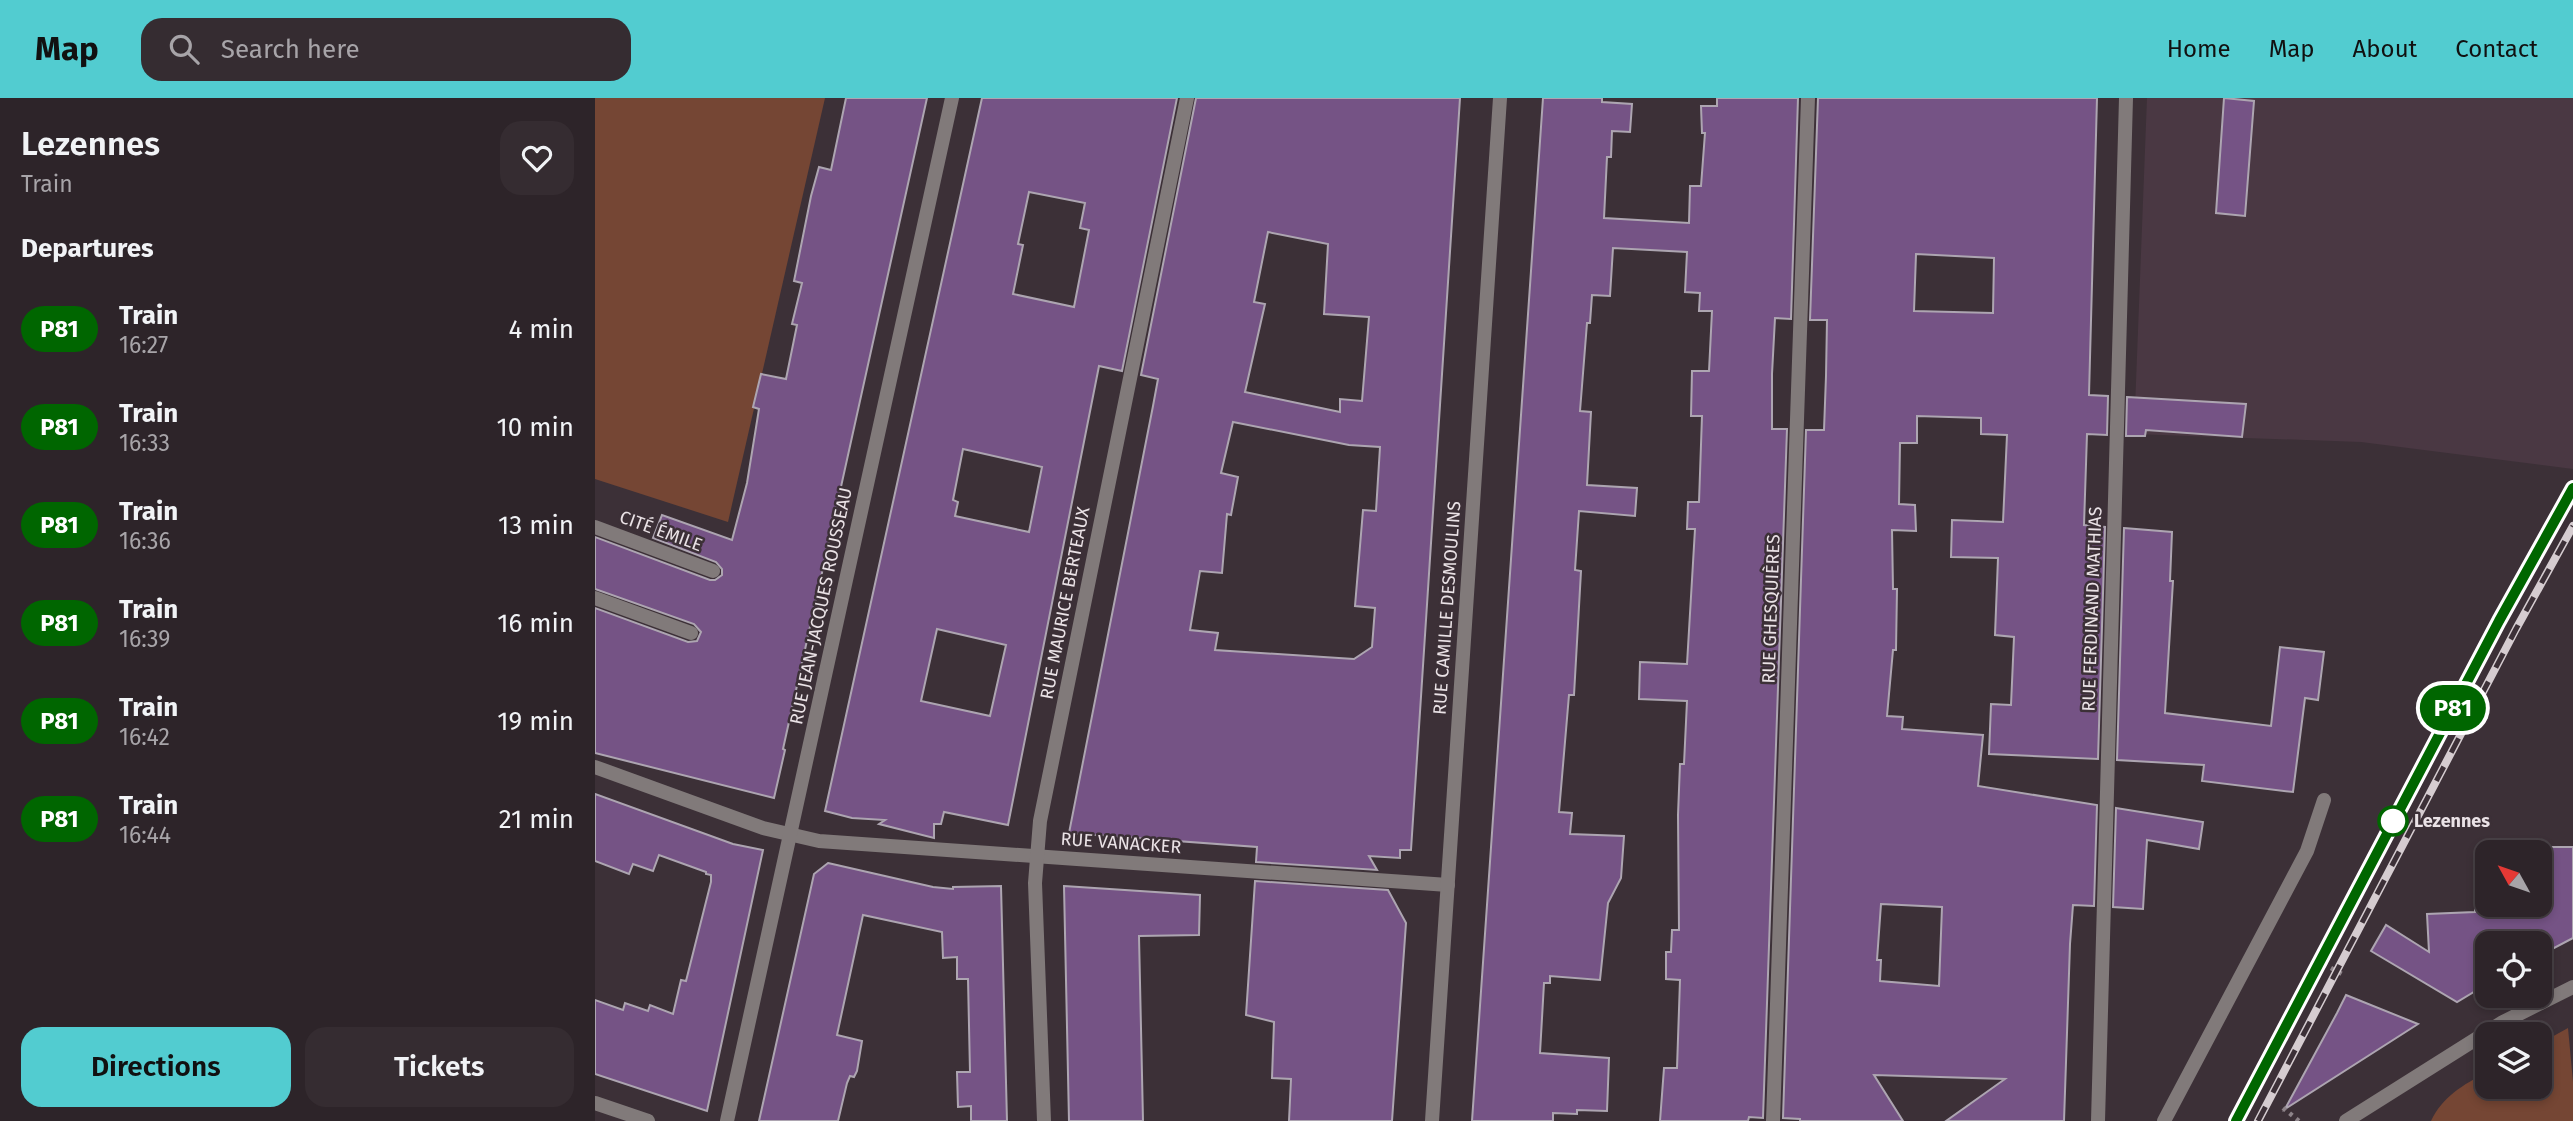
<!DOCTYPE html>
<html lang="en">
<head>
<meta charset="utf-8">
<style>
  :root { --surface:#2d2429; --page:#352c31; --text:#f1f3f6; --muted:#a7a4a8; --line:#484146; --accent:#52ccd0 }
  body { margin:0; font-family:"Fira Sans",sans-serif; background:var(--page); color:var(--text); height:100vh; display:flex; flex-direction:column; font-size:26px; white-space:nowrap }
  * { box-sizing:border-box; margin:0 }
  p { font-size:23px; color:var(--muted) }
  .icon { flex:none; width:38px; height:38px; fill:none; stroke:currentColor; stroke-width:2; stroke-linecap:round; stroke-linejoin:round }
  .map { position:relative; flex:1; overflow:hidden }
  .details { display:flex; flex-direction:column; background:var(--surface); width:595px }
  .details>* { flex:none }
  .badge { padding:0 14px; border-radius:23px; font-size:24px; line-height:46px }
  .needle { width:46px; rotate:310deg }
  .controls { position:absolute; left:1880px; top:742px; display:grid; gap:14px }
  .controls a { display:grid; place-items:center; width:77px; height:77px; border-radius:14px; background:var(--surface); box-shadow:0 4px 10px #0003,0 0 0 2px var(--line); font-size:35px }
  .map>.badge { position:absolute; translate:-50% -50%; box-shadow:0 0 0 4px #fff }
  h2 { padding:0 21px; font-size:26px; line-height:63px }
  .round { display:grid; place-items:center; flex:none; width:74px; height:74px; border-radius:21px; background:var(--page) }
  .headline { display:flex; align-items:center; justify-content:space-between; height:119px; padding:0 21px }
  h1 { font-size:33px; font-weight:600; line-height:52px }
  .cta { display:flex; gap:14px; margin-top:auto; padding:14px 21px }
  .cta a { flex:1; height:80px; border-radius:21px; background:var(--accent); color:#111; font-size:28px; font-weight:600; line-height:80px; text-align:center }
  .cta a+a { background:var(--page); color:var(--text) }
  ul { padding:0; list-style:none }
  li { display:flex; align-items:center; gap:21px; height:98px; padding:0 21px }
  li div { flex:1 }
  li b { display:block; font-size:26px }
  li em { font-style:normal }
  li .badge { min-width:77px; font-weight:700; text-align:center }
  header { display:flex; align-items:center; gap:42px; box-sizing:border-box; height:98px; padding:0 35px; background:var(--accent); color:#111 }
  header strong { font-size:33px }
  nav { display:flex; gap:38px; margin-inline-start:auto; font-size:24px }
  .search { width:490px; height:63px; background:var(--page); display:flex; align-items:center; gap:18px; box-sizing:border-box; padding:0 24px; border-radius:21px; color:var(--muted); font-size:26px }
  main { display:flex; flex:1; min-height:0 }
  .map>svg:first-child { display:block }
  .built { fill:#4a3843 }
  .green { fill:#754634 }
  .building { fill:#755385; stroke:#ada5b1; stroke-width:2; fill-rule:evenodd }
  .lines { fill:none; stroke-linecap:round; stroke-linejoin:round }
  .path { stroke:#8e848a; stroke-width:4.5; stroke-dasharray:3.5 5; stroke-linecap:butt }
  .service { stroke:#817a7a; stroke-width:14 }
  .minor { stroke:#817a7a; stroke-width:14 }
  .tertiary { stroke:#817a7a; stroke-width:14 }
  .rail-casing { stroke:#d5ccd0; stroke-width:8 }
  .rail { stroke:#3c3037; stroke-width:5; stroke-dasharray:16; stroke-linecap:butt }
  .line-casing { stroke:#fff; stroke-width:16 }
  .line { stroke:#060; stroke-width:10 }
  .stop-dot { fill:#fff; stroke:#060; stroke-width:3.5 }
  .labels { text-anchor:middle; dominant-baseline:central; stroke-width:5; stroke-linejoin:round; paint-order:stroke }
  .street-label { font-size:18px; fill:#eae2e6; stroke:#3c3037 }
  .stop-label { font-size:18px; font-weight:bold; fill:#eae2e6; stroke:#3c3037; text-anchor:start }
</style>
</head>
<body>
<header>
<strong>Map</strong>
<div class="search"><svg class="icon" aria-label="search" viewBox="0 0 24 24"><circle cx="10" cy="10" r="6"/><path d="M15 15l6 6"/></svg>Search here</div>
<nav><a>Home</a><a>Map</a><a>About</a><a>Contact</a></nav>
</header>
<main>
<section class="details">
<div class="headline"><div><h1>Lezennes</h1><p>Train</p></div><a class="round"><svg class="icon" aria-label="heart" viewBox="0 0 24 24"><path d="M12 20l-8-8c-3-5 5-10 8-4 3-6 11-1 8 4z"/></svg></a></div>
<h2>Departures</h2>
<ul>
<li><span class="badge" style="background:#060;color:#fff">P81</span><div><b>Train</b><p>16:27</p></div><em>4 min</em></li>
<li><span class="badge" style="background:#060;color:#fff">P81</span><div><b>Train</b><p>16:33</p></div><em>10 min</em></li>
<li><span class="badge" style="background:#060;color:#fff">P81</span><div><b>Train</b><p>16:36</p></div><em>13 min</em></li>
<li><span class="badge" style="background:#060;color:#fff">P81</span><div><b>Train</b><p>16:39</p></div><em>16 min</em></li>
<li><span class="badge" style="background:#060;color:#fff">P81</span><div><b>Train</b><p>16:42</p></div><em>19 min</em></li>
<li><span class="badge" style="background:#060;color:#fff">P81</span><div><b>Train</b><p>16:44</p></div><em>21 min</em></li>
</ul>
<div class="cta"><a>Directions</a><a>Tickets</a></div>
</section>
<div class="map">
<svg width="1978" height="1023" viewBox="0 0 1978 1023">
  <rect width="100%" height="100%" fill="#3c3037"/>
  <polygon class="built" points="1552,0 1978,0 1978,371 1766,344 1539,336"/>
  <g class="green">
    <polygon points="0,0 230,0 133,424 0,381"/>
    <path d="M1973 930 1978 984V1023H1836C1848 998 1868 987 1892 974V989H1944V946Z"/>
  </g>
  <g class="building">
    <polygon points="251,0 332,0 188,651 190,652 179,700 0,655 0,510 93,544 102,543 106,534 99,526 0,491 0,439 115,482 120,482 127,477 127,471 121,464 58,440 67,417 137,442 152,385 164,311 158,309 166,276 191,281 202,227 197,226 207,185 199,183 216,98 224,69 236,72"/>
    <path d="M387 0H582L527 273 504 268 413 727 349 714 346 726H339V740L284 726 290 722 257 720 230 713ZM434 94 490 105 485 130 494 132 479 209 418 196 428 147 423 146ZM368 351 447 369 434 434 360 418 363 404 358 402ZM342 531 411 547 395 618 326 603Z"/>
    <path d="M601 0H865L816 752H805V760L774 758 782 772 661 764 662 749 474 735 558 308 563 281 546 277ZM673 134 733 146 729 216 774 219 767 303 745 301V314L650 294 670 206 659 204ZM638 324 754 347 785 349 781 413 768 412 760 508 780 510 777 549 759 561 620 552 623 535 595 532 605 473 627 475 632 416 636 417 643 379 626 375Z"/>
    <polygon points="948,0 1007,0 1007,4 1037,6 1035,34 1017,33 1016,59 1012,59 1009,120 1094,125 1095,88 1106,88 1110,35 1107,35 1106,8 1122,8 1122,0 1203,0 1196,221 1180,220 1177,276 1177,331 1192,331 1168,1020 1154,1019 1153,1023 1065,1023 1069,970 1082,970 1085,882 1071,881 1071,854 1076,854 1077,832 1084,832 1083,717 1085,666 1089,666 1092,603 1044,601 1045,564 1092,566 1100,431 1092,431 1093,404 1104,404 1107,318 1096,318 1097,273 1114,273 1117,213 1104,213 1105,195 1090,194 1092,154 1018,150 1015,198 997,197 995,225 992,225 985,313 996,314 992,387 1042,390 1040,418 984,413 980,472 986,473 979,597 974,597 964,714 977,715 975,736 1029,738 1026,780 1013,805 1005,882 955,878 955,885 949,885 945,955 1014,960 1012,1013 982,1012 982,1016 958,1015 958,1023 877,1023"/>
    <path d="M1223 0H1502L1494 297 1513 298 1512 337 1492 336 1489 427 1510 429 1503 661 1394 656 1396 606 1416 607 1419 539 1400 537 1403 460 1356 459 1357 422 1408 424 1412 337 1386 336V320L1322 318V345H1305L1304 406 1320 407 1321 433 1297 432 1298 491H1302L1301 552H1298L1292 618 1308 619 1307 631 1388 637 1383 688 1502 707 1499 808 1478 807 1475 846 1469 1023H1351L1410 981 1279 977 1308 1023H1205V1021L1188 1020 1211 332H1229L1231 278 1232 222H1215ZM1321 156 1399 160 1398 215 1319 213ZM1286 806 1347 809 1344 888 1285 883 1286 862H1282Z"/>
    <polygon points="1629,0 1659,3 1650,118 1621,115"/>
    <polygon points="1532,299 1651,306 1647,339 1551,332 1550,338 1531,338"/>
    <polygon points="1529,430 1577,434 1575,483 1578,483 1570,615 1676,628 1685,549 1729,554 1723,602 1710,600 1698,694 1607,683 1609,667 1522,662"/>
    <polygon points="0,696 138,746 168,752 112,1013 0,976 0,902 28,912 30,905 53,913 55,907 78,916 86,882 91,883 116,784 116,777 111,776 111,774 64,757 58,773 38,766 34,776 0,763"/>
    <polygon points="1521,710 1608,724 1604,751 1552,742 1548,811 1518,809"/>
    <polygon points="1932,749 1978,749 1978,840 1944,858 1944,845 1892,845 1892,886 1862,904 1776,853 1791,827 1834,854 1832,816 1880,814 1880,796 1890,796 1889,778 1892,778 1892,807 1944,807 1944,754 1932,754"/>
    <polygon points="233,765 338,789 358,791 358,789 406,788 412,1023 376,1023 376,1008 363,1009 362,974 375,974 373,881 362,881 362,859 348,860 347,834 268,817 242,937 267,943 262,973 259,979 255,978 252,985 243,1023 164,1023 219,776"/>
    <polygon points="660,783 793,792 811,825 797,1023 694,1023 696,981 677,980 679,924 651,917"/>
    <polygon points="469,788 605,797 604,837 544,838 548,1023 474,1023"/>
    <polygon points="1751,897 1823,926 1690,1011 1742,915"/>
  </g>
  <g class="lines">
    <g class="path">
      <polyline points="1721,862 1749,877"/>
      <polyline points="1688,1010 1704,1023"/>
    </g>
    <g class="service">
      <polyline points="0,429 118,473"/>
      <polyline points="0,500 96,535"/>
      <polyline points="1569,1023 1712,753 1729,702"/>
    </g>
    <g class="minor">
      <polyline points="0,669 168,730 224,743 853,787"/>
      <polyline points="0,1005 53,1023"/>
      <polyline points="132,1023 357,0"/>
      <polyline points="449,1023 440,785 445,723 592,0"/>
      <polyline points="837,1023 905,0"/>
      <polyline points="1178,1023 1213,0"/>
      <polyline points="1751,1023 1908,924 1978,889"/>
    </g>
    <polyline class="tertiary" points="1503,1023 1531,0"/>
    <defs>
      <g id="rail">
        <polyline points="1641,1023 1904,523 1978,390"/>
        <polyline points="1663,1023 1921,531 1978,428"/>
      </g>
    </defs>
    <use href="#rail" class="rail-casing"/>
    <use href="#rail" class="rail"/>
  </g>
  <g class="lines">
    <defs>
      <polyline id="line" points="1641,1023 1904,523 1978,390"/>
    </defs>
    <use href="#line" class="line-casing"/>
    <use href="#line" class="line"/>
  </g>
  <circle class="stop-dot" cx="1798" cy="723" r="14"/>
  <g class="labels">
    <g class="street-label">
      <text transform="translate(66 433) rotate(20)">CITÉ ÉMILE</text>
      <text transform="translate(470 505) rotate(-79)">RUE MAURICE BERTEAUX</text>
      <text transform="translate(226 508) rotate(-78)">RUE JEAN-JACQUES ROUSSEAU</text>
      <text transform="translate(852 510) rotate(-86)">RUE CAMILLE DESMOULINS</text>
      <text transform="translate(1176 511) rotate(-88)">RUE GHESQUIÈRES</text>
      <text transform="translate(1497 511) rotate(-88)">RUE FERDINAND MATHIAS</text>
      <text transform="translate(526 745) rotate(4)">RUE VANACKER</text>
    </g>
    <g class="stop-label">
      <text x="1819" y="723">Lezennes</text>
    </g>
  </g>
</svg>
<div class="controls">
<a><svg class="needle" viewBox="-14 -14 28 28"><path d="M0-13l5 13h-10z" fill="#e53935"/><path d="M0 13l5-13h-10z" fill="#a7a4a8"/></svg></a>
<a><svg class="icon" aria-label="locate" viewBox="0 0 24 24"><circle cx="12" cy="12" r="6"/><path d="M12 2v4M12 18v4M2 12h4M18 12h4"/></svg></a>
<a><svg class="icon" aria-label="layers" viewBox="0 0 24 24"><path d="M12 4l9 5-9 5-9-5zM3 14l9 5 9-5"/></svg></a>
</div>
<b class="badge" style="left:1858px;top:610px;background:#060;color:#fff">P81</b>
</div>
</main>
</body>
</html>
